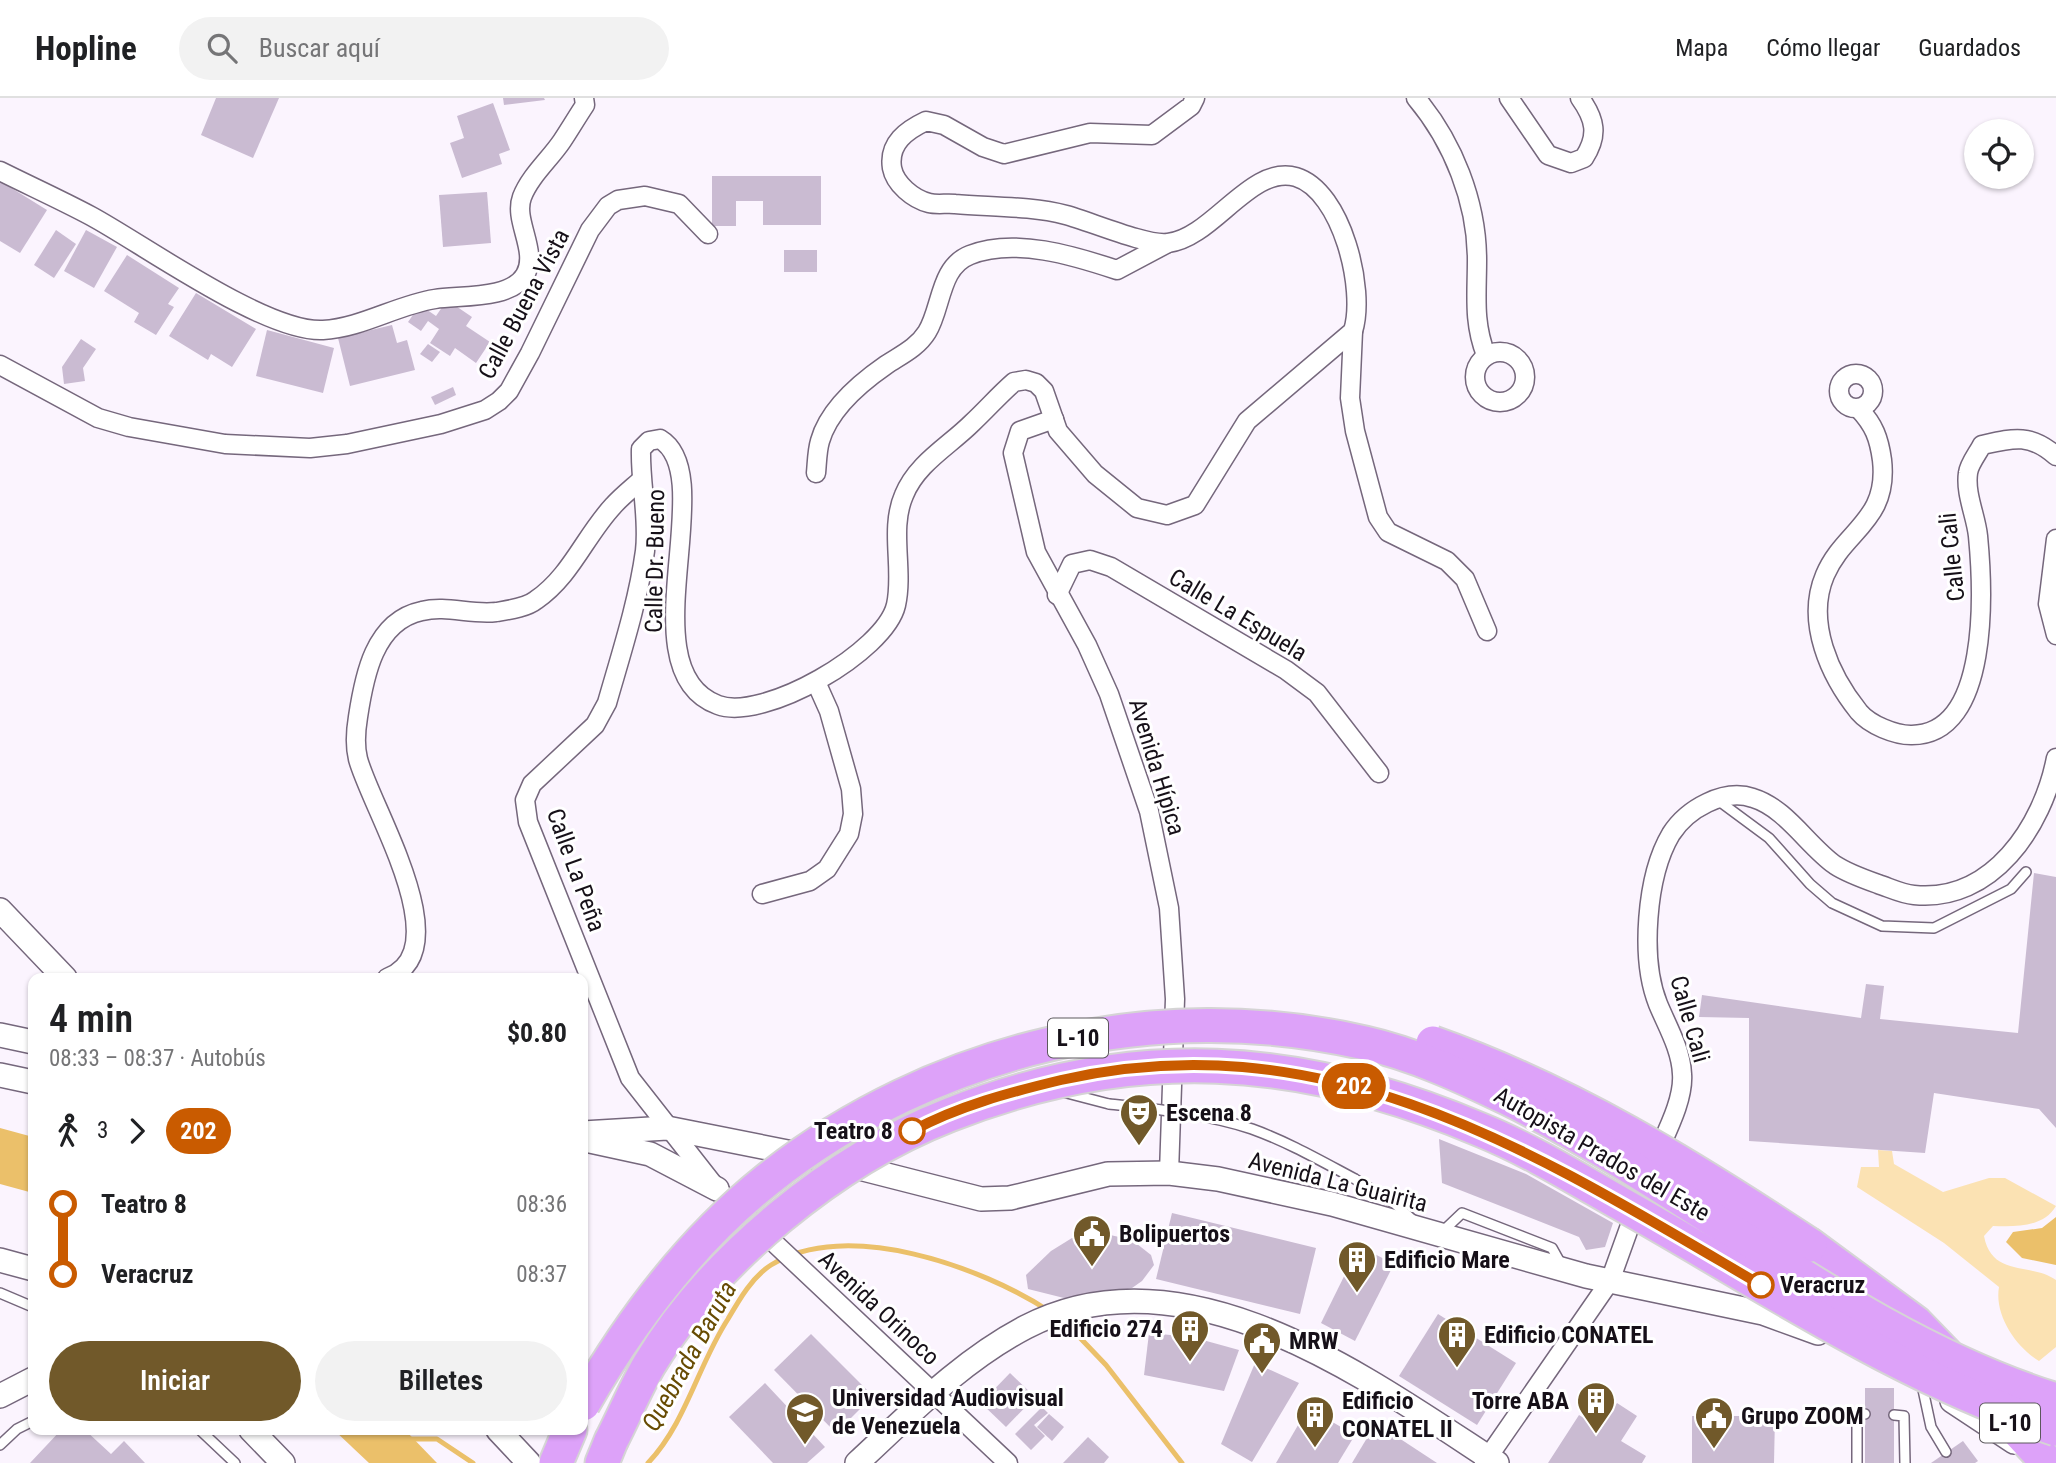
<!DOCTYPE html>
<html lang="es">
<head>
<meta charset="utf-8">
<style>
  :root { --surface:#fff; --page:#f2f2f2; --text:#202124; --muted:#757577; --line:#e0e0e0; --accent:#71592a }
  body { margin:0; font-family:"Roboto Condensed",sans-serif; background:var(--page); color:var(--text); height:100vh; display:flex; flex-direction:column; font-size:26px; white-space:nowrap }
  * { box-sizing:border-box; margin:0 }
  p { font-size:23px; color:var(--muted) }
  .icon { flex:none; width:38px; height:38px; fill:none; stroke:currentColor; stroke-width:2; stroke-linecap:round; stroke-linejoin:round }
  .map { position:relative; flex:1; overflow:hidden }
  .sheet { position:absolute; left:28px; top:875px; width:560px; height:462px; display:flex; flex-direction:column; background:var(--surface); border-radius:14px; box-shadow:0 2px 5px #0004 }
  .sheet>* { flex:none }
  .badge { padding:0 14px; border-radius:23px; font-size:24px; line-height:46px }
  .fabs { position:absolute; left:1964px; top:21px; display:grid; gap:14px }
  .fabs a { display:grid; place-items:center; width:70px; height:70px; border-radius:50%; background:var(--surface); box-shadow:0 2px 5px #0004; font-size:35px }
  .map>.badge { position:absolute; translate:-50% -50%; box-shadow:0 0 0 4px #fff }
  .legs { display:flex; align-items:center; gap:10px; height:77px; padding:0 21px; font-size:23px }
  .legs p { margin-inline-start:auto }
  .head { display:flex; align-items:center; justify-content:space-between; height:119px; padding:0 21px }
  h1 { font-size:38px; font-weight:600; line-height:52px }
  .primary-button { display:flex; gap:14px; margin-top:auto; padding:14px 21px }
  .primary-button a { flex:1; height:80px; border-radius:42px; background:var(--accent); color:#fff; font-size:28px; font-weight:600; line-height:80px; text-align:center }
  .primary-button a+a { background:var(--page); color:var(--text) }
  ul { padding:0 21px; list-style:none }
  li { display:flex; align-items:center; gap:24px; height:70px; font-size:26px }
  li i { display:grid; place-items:center; width:10px; height:100%; margin:0 9px; background:currentColor }
  li i::after { content:''; width:18px; height:18px; margin:-9px; border:5px solid; border-radius:50%; background:var(--surface) }
  li p { margin-inline-start:auto }
  li:first-child i { background:linear-gradient(#0000 50%,currentColor 0) }
  li:last-child i { background:linear-gradient(currentColor 50%,#0000 0) }
  header { display:flex; align-items:center; gap:42px; box-sizing:border-box; height:98px; padding:0 35px; background:var(--surface); border-bottom:2px solid var(--line) }
  header strong { font-size:33px }
  nav { display:flex; gap:38px; margin-inline-start:auto; font-size:24px }
  .search { width:490px; height:63px; background:var(--page); display:flex; align-items:center; gap:18px; box-sizing:border-box; padding:0 24px; border-radius:38px; color:var(--muted); font-size:26px }
  .map>svg:first-child { display:block }
  .green { fill:#fbe2b3 }
  .water { fill:#ebc06a }
  .lines { fill:none; stroke-linecap:round; stroke-linejoin:round }
  .stream { stroke:#ebc06a; stroke-width:5 }
  .building { fill:#cabbd2 }
  .service-casing { stroke:#75677c; stroke-width:12 }
  .minor-casing { stroke:#75677c; stroke-width:21 }
  .tertiary-casing { stroke:#75677c; stroke-width:26 }
  .motorway-casing { stroke:#d5d4d5; stroke-width:37 }
  .service { stroke:#fff; stroke-width:9 }
  .minor { stroke:#fff; stroke-width:18 }
  .tertiary { stroke:#fff; stroke-width:23 }
  .motorway { stroke:#dda2f9; stroke-width:33 }
  .service-bridge-casing { stroke:#75677c; stroke-width:12; stroke-linecap:butt }
  .motorway-bridge-casing { stroke:#d5d4d5; stroke-width:37; stroke-linecap:butt }
  .service-bridge { stroke:#fff; stroke-width:9 }
  .motorway-bridge { stroke:#dda2f9; stroke-width:33 }
  .line-1-casing { stroke:#fff; stroke-width:16 }
  .line-1 { stroke:#c95b00; stroke-width:10 }
  .stop-1-dot { fill:#fff; stroke:#c95b00; stroke-width:3.5 }
  .labels { text-anchor:middle; dominant-baseline:central; stroke-width:6; stroke-linejoin:round; paint-order:stroke }
  .shield { fill:#fff; stroke:#5c585d; stroke-width:2 }
  .shield-label { font-size:23px; font-weight:bold; fill:#161018 }
  .street-label { font-size:24px; fill:#161018; stroke:#fff }
  .poi-label { font-size:24px; font-weight:bold; fill:#161018; stroke:#fff; text-anchor:start }
  .stop-label { font-size:24px; font-weight:bold; fill:#161018; stroke:#fff; text-anchor:end }
  .water-label { font-size:26px; font-style:italic; fill:#674b03; stroke:#fff }
</style>
</head>
<body>
<header>
<strong>Hopline</strong>
<div class="search"><svg class="icon" aria-label="search" viewBox="0 0 24 24"><circle cx="10" cy="10" r="6"/><path d="M15 15l6 6"/></svg>Buscar aquí</div>
<nav><a>Mapa</a><a>Cómo llegar</a><a>Guardados</a></nav>
</header>
<div class="map">
<svg width="2056" height="1365" viewBox="0 0 2056 1365">
  <rect width="100%" height="100%" fill="#fbf4fe"/>
  <path class="green" d="M1878 1052 1892 1053 1894 1066 1943 1094 1989 1080H2005L2056 1108C2044 1129 2016 1129 1993 1128L1984 1138C1992 1180 2031 1164 2056 1182V1249L2039 1263C2016 1249 1994 1217 1999 1189L1944 1145 1857 1089 1861 1069H1879Z"/>
  <g class="water">
    <polygon points="0,1030 33,1039 33,1095 0,1086"/>
    <polygon points="2056,1119 2056,1167 2022,1160 2006,1144 2013,1134 2042,1130"/>
    <polygon points="334,1332 405,1332 437,1365 369,1365"/>
  </g>
  <g class="lines">
    <g class="stream">
      <polyline points="1063,1222 1106,1267 1182,1365"/>
      <polyline points="410,1341 437,1341 473,1365"/>
      <path d="M648 1365C686 1325 698 1267 728 1221 739 1202 752 1179 771 1167 846 1120 982 1169 1049 1213"/>
    </g>
  </g>
  <g class="building">
    <polygon points="216,0 279,0 253,60 201,37"/>
    <polygon points="503,0 544,0 545,2 504,7"/>
    <polygon points="493,5 510,52 499,56 502,66 462,80 450,45 464,40 457,18"/>
    <polygon points="712,78 821,78 821,127 763,127 763,103 736,103 736,128 712,128"/>
    <polygon points="0,83 47,112 20,155 0,143"/>
    <polygon points="487,94 491,145 443,149 439,97"/>
    <polygon points="56,132 76,146 54,180 34,167"/>
    <polygon points="86,132 117,149 94,190 64,173"/>
    <rect x="784" y="152" width="33" height="22"/>
    <polygon points="127,157 179,190 168,206 174,209 156,237 134,224 139,215 104,193"/>
    <polygon points="196,195 256,231 232,269 211,256 208,262 169,238"/>
    <polygon points="447,202 472,219 466,228 490,244 476,265 455,250 450,258 430,245 439,231 428,223 421,233 408,224 420,207 436,218"/>
    <polygon points="392,227 397,245 407,242 415,272 350,288 338,240"/>
    <polygon points="267,232 334,250 323,295 256,278"/>
    <polygon points="81,241 96,251 83,270 85,283 64,286 62,269"/>
    <polygon points="428,246 440,254 432,264 420,256"/>
    <polygon points="453,289 456,297 435,307 431,299"/>
    <polygon points="2034,775 2056,779 2056,1030 2039,1011 1934,995 1925,1055 1749,1043 1749,920 1699,919 1702,897 1861,920 1866,886 1884,888 1880,921 2018,935"/>
    <polygon points="1439,1041 1526,1076 1613,1125 1605,1149 1586,1152 1579,1139 1442,1085"/>
    <polygon points="1172,1115 1316,1150 1300,1216 1156,1181"/>
    <polygon points="1106,1136 1132,1142 1151,1157 1154,1167 1142,1183 1132,1190 1076,1203 1028,1191 1026,1177 1051,1153 1072,1140"/>
    <polygon points="1359,1148 1394,1166 1355,1243 1321,1225"/>
    <polygon points="1438,1216 1516,1265 1477,1327 1399,1278"/>
    <polygon points="1149,1235 1192,1239 1239,1252 1224,1293 1144,1277"/>
    <polygon points="811,1236 873,1298 836,1335 774,1272"/>
    <polygon points="1255,1265 1299,1285 1252,1364 1221,1346"/>
    <polygon points="1010,1275 1035,1299 1006,1329 981,1305"/>
    <polygon points="765,1285 825,1349 807,1365 773,1365 729,1319"/>
    <rect x="1865" y="1290" width="29" height="75"/>
    <polygon points="1617,1305 1637,1318 1621,1343 1646,1358 1642,1365 1548,1365 1579,1317 1601,1331"/>
    <polygon points="1042,1309 1048,1315 1034,1327 1045,1338 1031,1352 1015,1336"/>
    <polygon points="1308,1310 1355,1337 1338,1365 1276,1365"/>
    <polygon points="1049,1316 1064,1329 1052,1343 1037,1329"/>
    <polygon points="1692,1318 1775,1318 1774,1365 1692,1365"/>
    <polygon points="1376,1325 1437,1365 1352,1365"/>
    <polygon points="61,1332 85,1332 111,1356 124,1343 145,1365 30,1365"/>
    <polygon points="1088,1339 1109,1359 1104,1365 1063,1365"/>
    <polygon points="1963,1343 1978,1363 1975,1365 1931,1365"/>
  </g>
  <g class="lines">
    <defs>
      <g id="service">
        <polyline points="1719,703 1769,740 1810,786 1832,805 1882,828 1934,830 2011,791 2026,774"/>
        <polyline points="1063,994 1109,1006"/>
        <polyline points="1355,1081 1395,1106 1413,1122"/>
        <polyline points="1441,1135 1462,1115 1552,1150 1562,1168"/>
        <polyline points="0,1195 33,1209"/>
        <polyline points="1922,1287 1931,1329 1946,1354"/>
        <polyline points="1894,1317 1904,1318 1905,1365"/>
        <polyline points="200,1332 235,1365"/>
        <polyline points="0,1347 17,1331 33,1323"/>
        <polyline points="1857,1365 1857,1316 1865,1316"/>
      </g>
      <g id="minor">
        <path d="M1416 0C1453 44 1477 104 1477 162 1477 197 1473 224 1486 257"/>
        <path d="M1509 0 1548 57 1571 65 1584 60C1599 37 1595 21 1580 0"/>
        <path d="M0 73C30 88 61 102 91 118 143 146 266 235 323 232 361 230 397 207 435 201 460 197 510 202 525 177 539 153 513 123 522 99 530 78 550 61 562 43 570 31 577 19 585 7L584 0"/>
        <polyline points="1353,233 1350,300 1355,333 1378,419 1388,434 1447,463 1465,481 1487,533"/>
        <circle cx="1500" cy="279" r="25"/>
        <polyline points="0,267 98,320 129,329 225,346 310,350 347,346 441,326 485,312 499,303 509,293 530,255 590,132 608,108 618,102 645,98 679,106 708,136"/>
        <circle cx="1856" cy="293" r="17"/>
        <path d="M1859 311C1874 327 1879 340 1882 362 1889 423 1844 432 1825 477 1805 524 1830 578 1859 614 1870 627 1895 637 1911 637 1991 638 1983 490 1978 438 1976 418 1965 396 1968 375 1969 366 1978 355 1982 347 2013 340 2030 335 2056 358"/>
        <polyline points="1054,321 1020,333 1013,355 1036,454 1087,547 1109,596 1149,713 1169,810 1175,901 1169,1075"/>
        <path d="M816 375C817 365 817 353 820 343 829 311 860 285 886 267 901 257 917 250 927 234 942 210 939 169 970 157 1014 139 1075 158 1117 172L1166 146"/>
        <polyline points="2056,441 2048,506 2056,537"/>
        <polyline points="1057,497 1072,466 1090,462 1111,469 1286,572 1317,595 1379,675"/>
        <polyline points="762,796 810,783 827,771 849,736 853,716 851,691 829,613 816,584"/>
        <path d="M387 880C461 853 371 710 358 661 355 649 356 631 358 619 364 579 374 523 422 513 446 507 471 517 496 514 508 512 526 510 536 502 571 478 585 438 613 408 621 399 631 391 640 383"/>
        <path d="M1657 1056C1667 1033 1684 1001 1682 976 1681 951 1667 928 1658 906 1640 861 1646 778 1671 736 1687 711 1724 690 1753 700 1786 710 1808 748 1835 767 1847 775 1864 781 1878 786 1890 790 1902 796 1914 797 1992 805 2043 728 2056 660"/>
        <path d="M1008 1365 717 1091 630 980 528 724 525 702 532 686 595 627 607 605C621 556 638 504 645 453 649 419 640 386 641 351L649 343 660 341C722 378 625 573 718 607 763 624 885 554 896 507 904 471 889 431 904 397 917 365 949 348 972 325 987 311 999 297 1014 284L1026 282 1036 285 1044 293 1058 333 1095 376 1137 410 1167 417 1195 407 1247 323 1353 233C1366 192 1342 93 1296 79 1251 66 1213 140 1168 145 1147 148 1089 123 1066 117 1032 108 991 109 955 106 947 105 937 107 929 105 913 101 895 86 892 70 888 45 907 32 926 23L944 27 983 49 1004 56 1090 35 1152 37 1191 8 1195 0"/>
        <polyline points="1484,1365 1610,1183 1637,1108"/>
      </g>
      <g id="tertiary">
        <polyline points="0,812 65,880"/>
        <polyline points="0,937 33,944"/>
        <polyline points="0,977 33,984"/>
        <polyline points="583,1035 667,1030 828,1062 981,1101 1010,1100 1108,1076 1169,1075 1218,1081 1332,1106 1586,1178 1763,1215 1818,1235"/>
        <polyline points="590,1043 650,1056 717,1091"/>
        <polyline points="0,1162 33,1171"/>
        <polyline points="0,1298 33,1281"/>
        <polyline points="1952,1303 2014,1344"/>
        <polyline points="251,1332 283,1365"/>
        <polyline points="498,1332 529,1365"/>
        <path d="M857 1365C910 1316 961 1263 1026 1229 1186 1146 1368 1281 1497 1365"/>
      </g>
      <g id="motorway">
        <polyline points="1810,1147 1916,1225 1946,1256"/>
        <polyline points="1990,1303 2048,1365"/>
        <polyline points="556,1365 570,1332"/>
        <polyline points="602,1365 611,1343"/>
      </g>
    </defs>
    <use href="#service" class="service-casing"/>
    <use href="#minor" class="minor-casing"/>
    <use href="#tertiary" class="tertiary-casing"/>
    <use href="#motorway" class="motorway-casing"/>
    <use href="#service" class="service"/>
    <use href="#minor" class="minor"/>
    <use href="#tertiary" class="tertiary"/>
    <use href="#motorway" class="motorway"/>
    <defs>
      <path id="service-bridge" d="M1109 1006C1156 1011 1207 1016 1252 1031 1288 1044 1321 1063 1355 1081"/>
      <g id="motorway-bridge">
        <path d="M1433 945C1569 993 1691 1068 1810 1147"/>
        <path d="M583 1306C630 1224 692 1142 767 1082 933 950 1157 897 1365 945 1414 956 1464 979 1509 1001 1693 1092 1860 1241 2056 1302"/>
        <path d="M611 1343C624 1318 635 1291 649 1267 713 1161 834 1062 949 1017 1134 944 1300 955 1481 1032 1530 1052 1577 1081 1623 1107 1765 1187 1900 1279 2056 1331"/>
      </g>
    </defs>
    <use href="#service-bridge" class="service-bridge-casing"/>
    <use href="#motorway-bridge" class="motorway-bridge-casing"/>
    <use href="#service-bridge" class="service-bridge"/>
    <use href="#motorway-bridge" class="motorway-bridge"/>
  </g>
  <g class="lines">
    <defs>
      <path id="line-1" d="M912 1033C958 1008 1011 994 1061 982 1331 921 1539 1057 1761 1187"/>
    </defs>
    <use href="#line-1" class="line-1-casing"/>
    <use href="#line-1" class="line-1"/>
  </g>
  <defs>
    <symbol id="theatre-pin" viewBox="-11 -11 22 30"><path d="M0 17L-7.5 6A9.5 9.5 0 1 1 7.5 6Z" fill="#71592a" stroke="#fff"/><path d="M-5-5.5Q0-4 5-5.5V0Q5 5 0 6Q-5 5-5 0ZM-3.3-2.5H-1v1.5H-3.3ZM1-2.5H3.3v1.5H1ZM-2.8 1Q0 5.5 2.8 1Z" fill="#fff"/></symbol>
    <symbol id="civic-pin" viewBox="-11 -11 22 30"><path d="M0 17L-7.5 6A9.5 9.5 0 1 1 7.5 6Z" fill="#71592a" stroke="#fff"/><path d="M-.6-6.5H3V-4.5H.6V-3L4-1V1h2V6H-6V1h2V-1L-.6-3ZM-1.2 2.5V6h2.4V2.5Z" fill="#fff"/></symbol>
    <symbol id="building-pin" viewBox="-11 -11 22 30"><path d="M0 17L-7.5 6A9.5 9.5 0 1 1 7.5 6Z" fill="#71592a" stroke="#fff"/><path d="M-4-6H4V6H1V3H-1V6H-4ZM-2.5-4.3h1.7v1.8h-1.7ZM.8-4.3h1.7v1.8H.8ZM-2.5-1h1.7V.8h-1.7ZM.8-1h1.7V.8H.8Z" fill="#fff"/></symbol>
    <symbol id="university-pin" viewBox="-11 -11 22 30"><path d="M0 17L-7.5 6A9.5 9.5 0 1 1 7.5 6Z" fill="#71592a" stroke="#fff"/><path d="M0-5L7-2L0 1L-7-2ZM-4 1L0 2.5L4 1V4Q0 6-4 4Z" fill="#fff"/></symbol>
  </defs>
  <g fill-rule="evenodd">
    <use href="#theatre-pin" x="1117" y="993" width="44" height="60"/>
    <use href="#civic-pin" x="1070" y="1114" width="44" height="60"/>
    <use href="#building-pin" x="1335" y="1140" width="44" height="60"/>
    <use href="#building-pin" x="1168" y="1209" width="44" height="60"/>
    <use href="#building-pin" x="1435" y="1215" width="44" height="60"/>
    <use href="#civic-pin" x="1240" y="1221" width="44" height="60"/>
    <use href="#building-pin" x="1574" y="1281" width="44" height="60"/>
    <use href="#university-pin" x="783" y="1292" width="44" height="60"/>
    <use href="#building-pin" x="1293" y="1295" width="44" height="60"/>
    <use href="#civic-pin" x="1692" y="1296" width="44" height="60"/>
  </g>
  <g class="stop-1-dot">
    <circle cx="912" cy="1033" r="12"/>
    <circle cx="1761" cy="1187" r="12"/>
  </g>
  <g class="labels">
    <g class="shield">
      <rect x="1048" y="920.5" width="60" height="39" rx="5"/>
      <rect x="1980" y="1305.5" width="60" height="39" rx="5"/>
    </g>
    <g class="shield-label">
      <text x="1078" y="940">L-10</text>
      <text x="2010" y="1325">L-10</text>
    </g>
    <g class="street-label">
      <text transform="translate(524 206) rotate(-62)">Calle Buena Vista</text>
      <text transform="translate(1952 459) rotate(-96)">Calle Cali</text>
      <text transform="translate(655 463) rotate(-89)">Calle Dr. Bueno</text>
      <text transform="translate(1238 517) rotate(31)">Calle La Espuela</text>
      <text transform="translate(1157 669) rotate(73)">Avenida Hípica</text>
      <text transform="translate(576 772) rotate(70)">Calle La Peña</text>
      <text transform="translate(1690 921) rotate(74)">Calle Cali</text>
      <text transform="translate(1602 1056) rotate(30)">Autopista Prados del Este</text>
      <text transform="translate(1338 1084) rotate(14)">Avenida La Guairita</text>
      <text transform="translate(879 1210) rotate(43)">Avenida Orinoco</text>
    </g>
    <g class="poi-label">
      <text x="1166" y="1015">Escena 8</text>
      <text x="1119" y="1136">Bolipuertos</text>
      <text x="1384" y="1162">Edificio Mare</text>
      <text x="1163" y="1231" text-anchor="end">Edificio 274</text>
      <text x="1484" y="1237">Edificio CONATEL</text>
      <text x="1289" y="1243">MRW</text>
      <text x="832" y="1300">Universidad Audiovisual<tspan x="832" dy="28">de Venezuela</tspan></text>
      <text x="1342" y="1303">Edificio<tspan x="1342" dy="28">CONATEL II</tspan></text>
      <text x="1569" y="1303" text-anchor="end">Torre ABA</text>
      <text x="1741" y="1318">Grupo ZOOM</text>
    </g>
    <g class="stop-label">
      <text x="893" y="1033">Teatro 8</text>
      <text x="1780" y="1187" text-anchor="start">Veracruz</text>
    </g>
    <g class="water-label">
      <text transform="translate(689 1258) rotate(-61)">Quebrada Baruta</text>
    </g>
  </g>
</svg>
<div class="fabs">
<a><svg class="icon" aria-label="locate" viewBox="0 0 24 24"><circle cx="12" cy="12" r="6"/><path d="M12 2v4M12 18v4M2 12h4M18 12h4"/></svg></a>
</div>
<b class="badge" style="left:1354px;top:988px;background:#c95b00;color:#fff">202</b>
<section class="sheet">
<div class="head"><div><h1>4 min</h1><p>08:33 – 08:37 · Autobús</p></div><b>$0.80</b></div>
<div class="legs"><svg class="icon" aria-label="walk" viewBox="0 0 24 24"><circle cx="13" cy="4" r="2"/><path d="M13 8l-2 6 4 7M11 14l-3 7M7 12l3-4h3l4 4"/></svg>3<svg class="icon" aria-label="forward" viewBox="0 0 24 24"><path d="M9 5l7 7-7 7"/></svg><b class="badge" style="background:#c95b00;color:#fff">202</b></div>
<ul>
<li><i style="color:#c95b00"></i><b>Teatro 8</b><p>08:36</p></li>
<li><i style="color:#c95b00"></i><b>Veracruz</b><p>08:37</p></li>
</ul>
<div class="primary-button"><a>Iniciar</a><a>Billetes</a></div>
</section>
</div>
</body>
</html>
